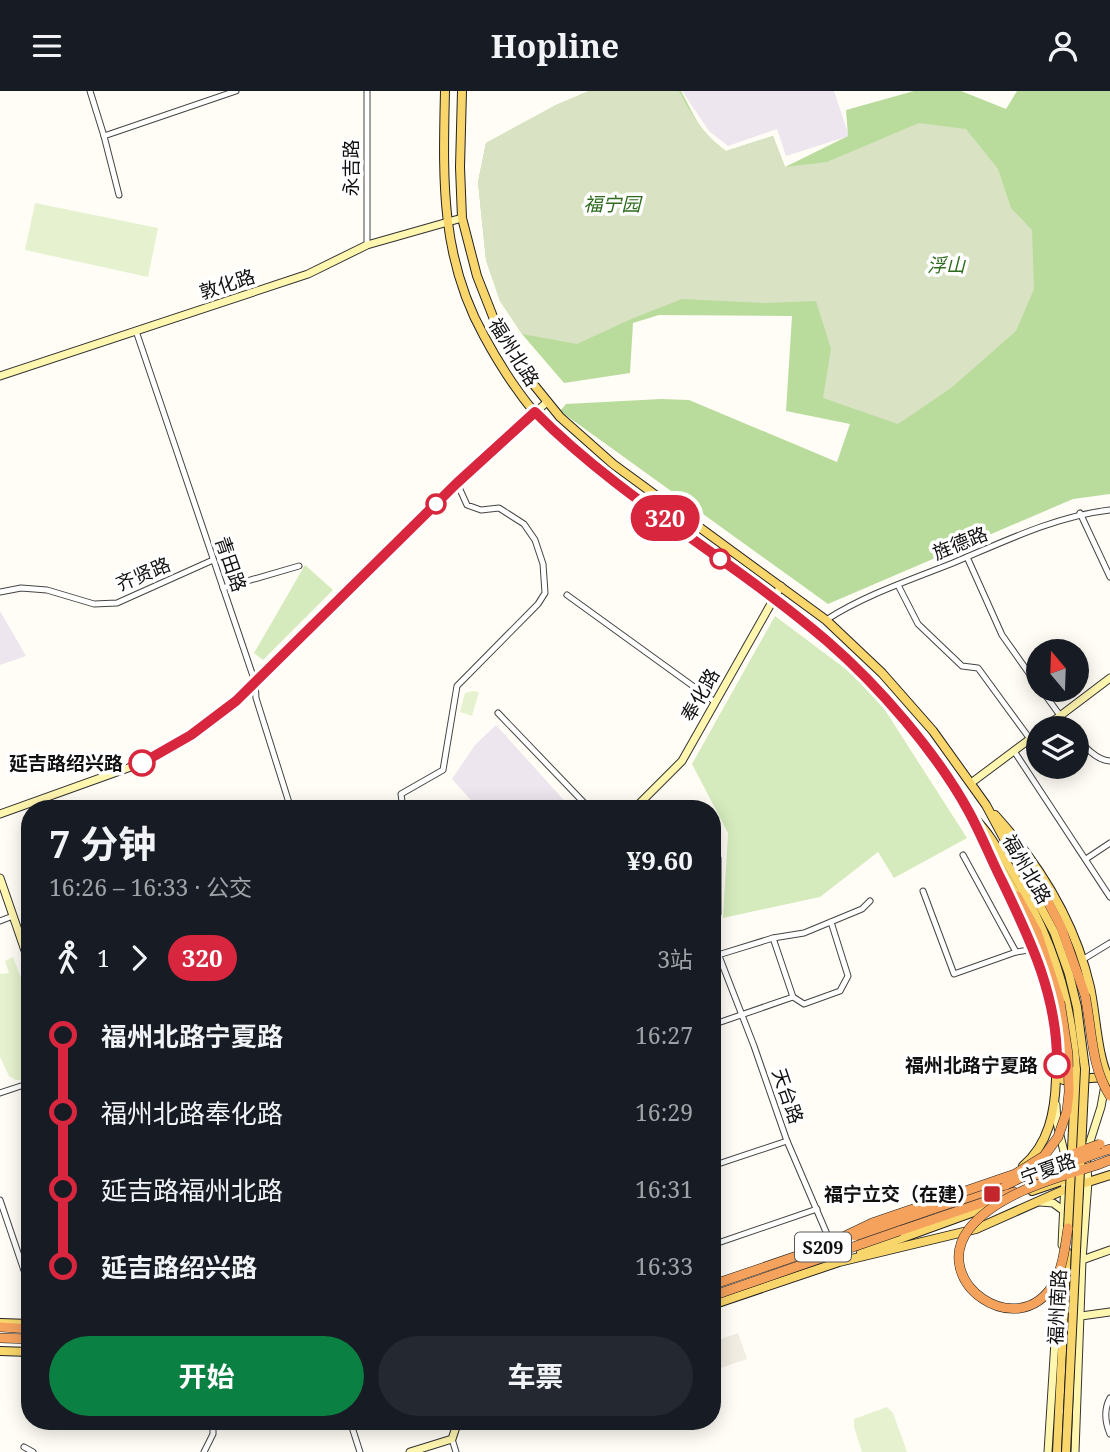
<!DOCTYPE html>
<html lang="zh">
<head>
<meta charset="utf-8">
<style>
  :root { --surface:#171b24; --page:#242831; --text:#f1f3f6; --muted:#9ea1a6; --accent:#0b8043 }
  body { margin:0; font-family:"Noto Serif","Noto Sans SC",serif; background:var(--page); color:var(--text); height:100vh; display:flex; flex-direction:column; font-size:26px; white-space:nowrap }
  * { box-sizing:border-box; margin:0 }
  p { font-size:23px; color:var(--muted) }
  .icon { flex:none; width:38px; height:38px; fill:none; stroke:currentColor; stroke-width:2; stroke-linecap:round; stroke-linejoin:round }
  .map { position:relative; flex:1; overflow:hidden }
  .side { position:absolute; left:21px; top:709px; width:700px; height:630px; display:flex; flex-direction:column; background:var(--surface); border-radius:28px; box-shadow:0 4px 18px #0003 }
  .side>* { flex:none }
  .badge { padding:0 14px; border-radius:23px; font-size:24px; line-height:46px }
  .needle { width:46px; rotate:341deg }
  .fabs { position:absolute; left:1026px; top:548px; display:grid; gap:14px }
  .fabs a { display:grid; place-items:center; width:63px; height:63px; border-radius:50%; background:var(--surface); box-shadow:0 4px 18px #0003; font-size:35px }
  .map>.badge { position:absolute; translate:-50% -50%; box-shadow:0 0 0 4px #fff }
  .legs { display:flex; align-items:center; gap:10px; height:77px; padding:0 28px; font-size:23px }
  .legs p { margin-inline-start:auto }
  .overview { display:flex; align-items:center; justify-content:space-between; height:119px; padding:0 28px }
  h1 { font-size:38px; font-weight:700; line-height:52px }
  .cta { display:flex; gap:14px; margin-top:auto; padding:14px 28px }
  .cta a { flex:1; height:80px; border-radius:42px; background:var(--accent); color:#fff; font-size:28px; font-weight:700; line-height:80px; text-align:center }
  .cta a+a { background:var(--page); color:var(--text) }
  ul { padding:0 28px; list-style:none }
  li { display:flex; align-items:center; gap:24px; height:77px; font-size:26px }
  li i { display:grid; place-items:center; width:10px; height:100%; margin:0 9px; background:currentColor }
  li i::after { content:''; width:18px; height:18px; margin:-9px; border:5px solid; border-radius:50%; background:var(--surface) }
  li p { margin-inline-start:auto }
  li:first-child i { background:linear-gradient(#0000 50%,currentColor 0) }
  li:last-child i { background:linear-gradient(currentColor 50%,#0000 0) }
  header { display:flex; justify-content:space-between; align-items:center; height:91px; padding:0 28px; background:var(--surface); font-size:32px; font-weight:700 }
  .map>svg:first-child { display:block }
  .industrial { fill:#eee6ef }
  .green { fill:#d5ebbd }
  .forest { fill:#b9dc9c }
  .cemetery { fill:#d9e3c4 }
  .pitch { fill:#e6f2cf }
  .plaza { fill:#f1ede2 }
  .lines { fill:none; stroke-linecap:round; stroke-linejoin:round }
  .street-casing { stroke:#444; stroke-width:7 }
  .secondary-casing { stroke:#333; stroke-width:9 }
  .primary-casing { stroke:#222; stroke-width:10 }
  .highway-casing { stroke:#222; stroke-width:10 }
  .street { stroke:#fff; stroke-width:5 }
  .secondary { stroke:#fff6b0; stroke-width:7 }
  .primary { stroke:#f9d66b; stroke-width:8 }
  .highway { stroke:#f5a25d; stroke-width:9 }
  .primary-bridge-casing { stroke:#222; stroke-width:10; stroke-linecap:butt }
  .highway-bridge-casing { stroke:#222; stroke-width:10; stroke-linecap:butt }
  .primary-bridge { stroke:#f9d66b; stroke-width:8 }
  .highway-bridge { stroke:#f5a25d; stroke-width:9 }
  .line-1-casing { stroke:#fff; stroke-width:16 }
  .line-1 { stroke:#d7263d; stroke-width:10 }
  .stop-1-dot { fill:#fff; stroke:#d7263d; stroke-width:3.5 }
  .poi-dot { fill:#c4262e; stroke:#fff; stroke-width:2.5 }
  .labels { text-anchor:middle; dominant-baseline:central; stroke-width:7; stroke-linejoin:round; paint-order:stroke }
  .shield { fill:#fff; stroke:#585858; stroke-width:2 }
  .shield-label { font-size:18px; font-weight:bold; fill:#111 }
  .street-label { font-size:19px; fill:#111; stroke:#fff }
  .park-label { font-size:19px; font-style:italic; fill:#2f6b1f; stroke:#fff }
  .stop-label { font-size:19px; font-weight:bold; fill:#111; stroke:#fff; text-anchor:end }
  .poi-label { font-size:19px; font-weight:bold; fill:#111; stroke:#fff; text-anchor:end }
</style>
</head>
<body>
<header><svg class="icon" aria-label="menu" viewBox="0 0 24 24"><path d="M4 6h16M4 12h16M4 18h16"/></svg>Hopline<svg class="icon" aria-label="person" viewBox="0 0 24 24"><circle cx="12" cy="8" r="4"/><path d="M4 21q1-7 8-7t8 7"/></svg></header>
<div class="map">
<svg width="1110" height="1361" viewBox="0 0 1110 1361">
  <rect width="100%" height="100%" fill="#fffdf5"/>
  <g class="industrial">
    <polygon points="682,0 834,0 849,45 786,65 777,38 728,55 709,40"/>
    <polygon points="0,520 26,565 0,574"/>
    <polygon points="496,634 571,717 478,717 452,688 475,654"/>
  </g>
  <g class="green">
    <polygon points="305,474 333,499 263,569 254,562"/>
    <polygon points="775,525 855,585 883,616 967,747 894,787 878,761 820,806 723,827 728,742 692,673"/>
  </g>
  <path class="forest" d="M589 0H681C697 29 698 39 726 60L773 45 785 76 848 45 846 19 914 0H961L1006 18 1017 0H1110V403L1073 408 828 513 560 320 566 313 661 308 689 309 837 371 850 333 786 320 792 225 659 224 633 232 630 282 564 292 522 243 500 210 486 169 478 91 486 52 556 14Z"/>
  <path class="cemetery" d="M589 0H679C693 26 702 42 726 60L773 45 785 76 827 71 919 32 966 38 998 78 1011 117 1032 139 1034 198 1016 240 951 297 898 333 823 307 831 258 816 210 765 212 682 208 631 228 577 253 522 243 500 210 486 169 478 91 486 52 556 14Z"/>
  <g class="pitch">
    <polygon points="35,112 158,137 148,186 25,159"/>
    <polygon points="473,600 479,601 472,625 460,621 465,602"/>
    <polygon points="13,866 30,911 30,989 16,989 9,985 0,966 0,883 9,882 5,870"/>
    <polygon points="887,1316 893,1322 907,1361 862,1361 854,1336 854,1328"/>
  </g>
  <polygon class="plaza" points="738,1242 747,1268 712,1280 712,1251"/>
  <g class="lines">
    <defs>
      <g id="street">
        <polyline points="90,0 104,45 119,104"/>
        <polyline points="367,0 367,154"/>
        <polyline points="104,45 236,0"/>
        <polyline points="136,240 255,591 256,607 291,718"/>
        <polyline points="1080,422 1110,486"/>
        <polyline points="967,466 1002,544 1038,595"/>
        <polyline points="898,494 918,533 962,575 978,577 1030,648"/>
        <polyline points="223,497 299,475"/>
        <polyline points="0,501 21,497 47,499 94,513 117,512 213,469"/>
        <polyline points="567,504 715,611"/>
        <path d="M826 529C865 504 910 489 953 472 1003 451 1056 425 1110 419"/>
        <polyline points="1041,598 1069,637"/>
        <polyline points="498,622 590,718"/>
        <path d="M1076 645C1085 656 1096 669 1110 670"/>
        <polyline points="1014,660 1110,806"/>
        <polyline points="403,718 401,703 443,679 457,595 538,513 545,502 543,473 535,449 524,433 499,417 481,419 467,414 457,392"/>
        <polyline points="712,761 718,767 718,823 712,827"/>
        <polyline points="963,764 1016,861"/>
        <polyline points="1086,768 1110,752"/>
        <polyline points="923,800 954,883 1016,861 1035,858"/>
        <polyline points="0,830 13,825"/>
        <polyline points="712,847 754,955 787,1050 839,1171"/>
        <polyline points="773,847 793,906 804,913 840,900 848,885 831,831"/>
        <polyline points="718,864 773,847 804,842 862,818 870,810"/>
        <polyline points="1082,869 1110,852"/>
        <polyline points="712,934 793,906"/>
        <polyline points="0,1002 30,992"/>
        <polyline points="712,1075 787,1050"/>
        <polyline points="0,1109 30,1197"/>
        <polyline points="712,1137 718,1152"/>
        <polyline points="712,1154 817,1118"/>
        <path d="M1110 1307C1104 1318 1105 1331 1110 1343"/>
        <polyline points="350,1330 360,1361"/>
        <polyline points="452,1348 456,1361"/>
        <polyline points="24,1356 33,1361"/>
        <polyline points="204,1361 213,1343 213,1330"/>
      </g>
      <g id="secondary">
        <polyline points="0,285 308,183 367,154 462,127"/>
        <polyline points="1044,637 1110,587"/>
        <polyline points="971,692 1038,642"/>
        <polyline points="634,718 682,670 781,495"/>
        <polyline points="0,723 142,672 168,659 215,628 457,392 547,311"/>
        <polyline points="0,787 30,874"/>
        <polyline points="1056,1014 1057,1032 1066,1069 1062,1154"/>
        <polyline points="1040,1111 1053,1112 1064,1120"/>
        <polyline points="1082,1169 1110,1159"/>
        <polyline points="1081,1225 1110,1221"/>
        <polyline points="410,1361 452,1348 458,1330"/>
        <polyline points="1048,1361 1059,1187"/>
        <polyline points="1075,1361 1082,1169 1088,1091 1086,1063 1101,1016 1105,994"/>
      </g>
      <g id="primary">
        <path d="M445 0C443 87 440 166 484 245 498 271 516 299 535 322 549 337 566 350 581 363 641 415 710 457 773 506 835 553 890 609 937 671 948 686 957 702 967 717 974 727 983 736 990 746 1041 822 1070 887 1076 979"/>
        <polyline points="462,0 460,76 462,127 477,185 499,241 530,289 560,326 613,373 826,529 882,582 933,640 986,714 1054,841 1069,883 1077,916 1085,978"/>
        <path d="M995 724C1039 773 1075 831 1090 896 1096 923 1097 967 1110 990"/>
        <path d="M975 732C1017 817 1059 890 1056 988 1055 1020 1049 1053 1023 1075"/>
        <polyline points="1016,755 1038,792"/>
        <polyline points="999,774 1017,805"/>
        <polyline points="1058,979 1063,989 1105,986"/>
        <polyline points="1032,1100 1073,1086"/>
        <polyline points="861,1162 993,1114"/>
        <polyline points="712,1214 839,1171 976,1138 1066,1098 1110,1084"/>
        <polyline points="1,1232 30,1233"/>
        <polyline points="0,1260 30,1261"/>
        <polyline points="1057,1361 1067,1161"/>
      </g>
      <g id="highway">
        <polyline points="1038,792 1061,836 1085,904"/>
        <polyline points="1017,805 1037,841 1060,911"/>
        <polyline points="1098,1062 1110,1058"/>
        <polyline points="1097,1074 1110,1069"/>
        <polyline points="1028,1087 1056,1077"/>
        <polyline points="933,1118 1011,1092"/>
        <polyline points="899,1140 1014,1101"/>
        <polyline points="0,1236 30,1238"/>
        <polyline points="0,1247 30,1248"/>
      </g>
    </defs>
    <use href="#street" class="street-casing"/>
    <use href="#secondary" class="secondary-casing"/>
    <use href="#primary" class="primary-casing"/>
    <use href="#highway" class="highway-casing"/>
    <use href="#street" class="street"/>
    <use href="#secondary" class="secondary"/>
    <use href="#primary" class="primary"/>
    <use href="#highway" class="highway"/>
    <defs>
      <g id="primary-bridge">
        <polyline points="1068,1137 1076,979"/>
        <polyline points="1066,1361 1085,978"/>
      </g>
      <g id="highway-bridge">
        <path d="M1085 904C1092 938 1091 976 1110 1005"/>
        <polyline points="1056,1077 1098,1062"/>
        <polyline points="1006,1094 1059,1068 1100,1053"/>
        <path d="M1068 1137C1065 1156 1063 1177 1053 1194 1017 1252 929 1191 969 1138 997 1102 1056 1087 1097 1074"/>
        <polyline points="855,1145 933,1118"/>
        <polyline points="820,1157 872,1132 1015,1083 1044,1065 1058,1046 1067,1020 1069,1001 1068,963 1060,911"/>
        <polyline points="712,1194 826,1155"/>
        <polyline points="712,1205 899,1140"/>
      </g>
    </defs>
    <use href="#primary-bridge" class="primary-bridge-casing"/>
    <use href="#highway-bridge" class="highway-bridge-casing"/>
    <use href="#primary-bridge" class="primary-bridge"/>
    <use href="#highway-bridge" class="highway-bridge"/>
  </g>
  <g class="lines">
    <defs>
      <path id="line-1" d="M142 672 191 644 236 610 457 392 535 321C622 409 733 469 827 550 878 594 937 662 969 721 981 743 990 766 1001 788 1030 848 1058 905 1057 974"/>
    </defs>
    <use href="#line-1" class="line-1-casing"/>
    <use href="#line-1" class="line-1"/>
  </g>
  <g class="stop-1-dot">
    <circle cx="436" cy="413" r="9"/>
    <circle cx="720" cy="468" r="9"/>
    <circle cx="142" cy="672" r="12"/>
    <circle cx="1057" cy="974" r="12"/>
  </g>
  <rect class="poi-dot" x="983" y="1094" width="18" height="18" rx="3.5"/>
  <g class="labels">
    <rect class="shield" x="795" y="1141.5" width="56" height="29" rx="5"/>
    <g class="shield-label">
      <text x="823" y="1156">S209</text>
    </g>
    <g class="street-label">
      <text transform="translate(351 77) rotate(-90)">永吉路</text>
      <text transform="translate(227 193) rotate(-18)">敦化路</text>
      <text transform="translate(514 261) rotate(58)">福州北路</text>
      <text transform="translate(960 452) rotate(-22)">旌德路</text>
      <text transform="translate(231 473) rotate(71)">青田路</text>
      <text transform="translate(143 483) rotate(-23)">齐贤路</text>
      <text transform="translate(700 604) rotate(-61)">奉化路</text>
      <text transform="translate(1027 778) rotate(60)">福州北路</text>
      <text transform="translate(788 1005) rotate(71)">天台路</text>
      <text transform="translate(1048 1078) rotate(-20)">宁夏路</text>
      <text transform="translate(1057 1216) rotate(-87)">福州南路</text>
    </g>
    <g class="park-label">
      <text x="612" y="113">福宁园</text>
      <text x="946" y="174">浮山</text>
    </g>
    <g class="stop-label">
      <text x="123" y="672">延吉路绍兴路</text>
      <text x="1038" y="974">福州北路宁夏路</text>
    </g>
    <g class="poi-label">
      <text x="976" y="1103">福宁立交（在建）</text>
    </g>
  </g>
</svg>
<div class="fabs">
<a><svg class="needle" viewBox="-14 -14 28 28"><path d="M0-13l5 13h-10z" fill="#e53935"/><path d="M0 13l5-13h-10z" fill="#9ea1a6"/></svg></a>
<a><svg class="icon" aria-label="layers" viewBox="0 0 24 24"><path d="M12 4l9 5-9 5-9-5zM3 14l9 5 9-5"/></svg></a>
</div>
<b class="badge" style="left:665px;top:427px;background:#d7263d;color:#fff">320</b>
<section class="side">
<div class="overview"><div><h1>7 分钟</h1><p>16:26 – 16:33 · 公交</p></div><b>¥9.60</b></div>
<div class="legs"><svg class="icon" aria-label="walk" viewBox="0 0 24 24"><circle cx="13" cy="4" r="2"/><path d="M13 8l-2 6 4 7M11 14l-3 7M7 12l3-4h3l4 4"/></svg>1<svg class="icon" aria-label="forward" viewBox="0 0 24 24"><path d="M9 5l7 7-7 7"/></svg><b class="badge" style="background:#d7263d;color:#fff">320</b><p>3站</p></div>
<ul>
<li><i style="color:#d7263d"></i><b>福州北路宁夏路</b><p>16:27</p></li>
<li><i style="color:#d7263d"></i><span>福州北路奉化路</span><p>16:29</p></li>
<li><i style="color:#d7263d"></i><span>延吉路福州北路</span><p>16:31</p></li>
<li><i style="color:#d7263d"></i><b>延吉路绍兴路</b><p>16:33</p></li>
</ul>
<div class="cta"><a>开始</a><a>车票</a></div>
</section>
</div>
</body>
</html>
